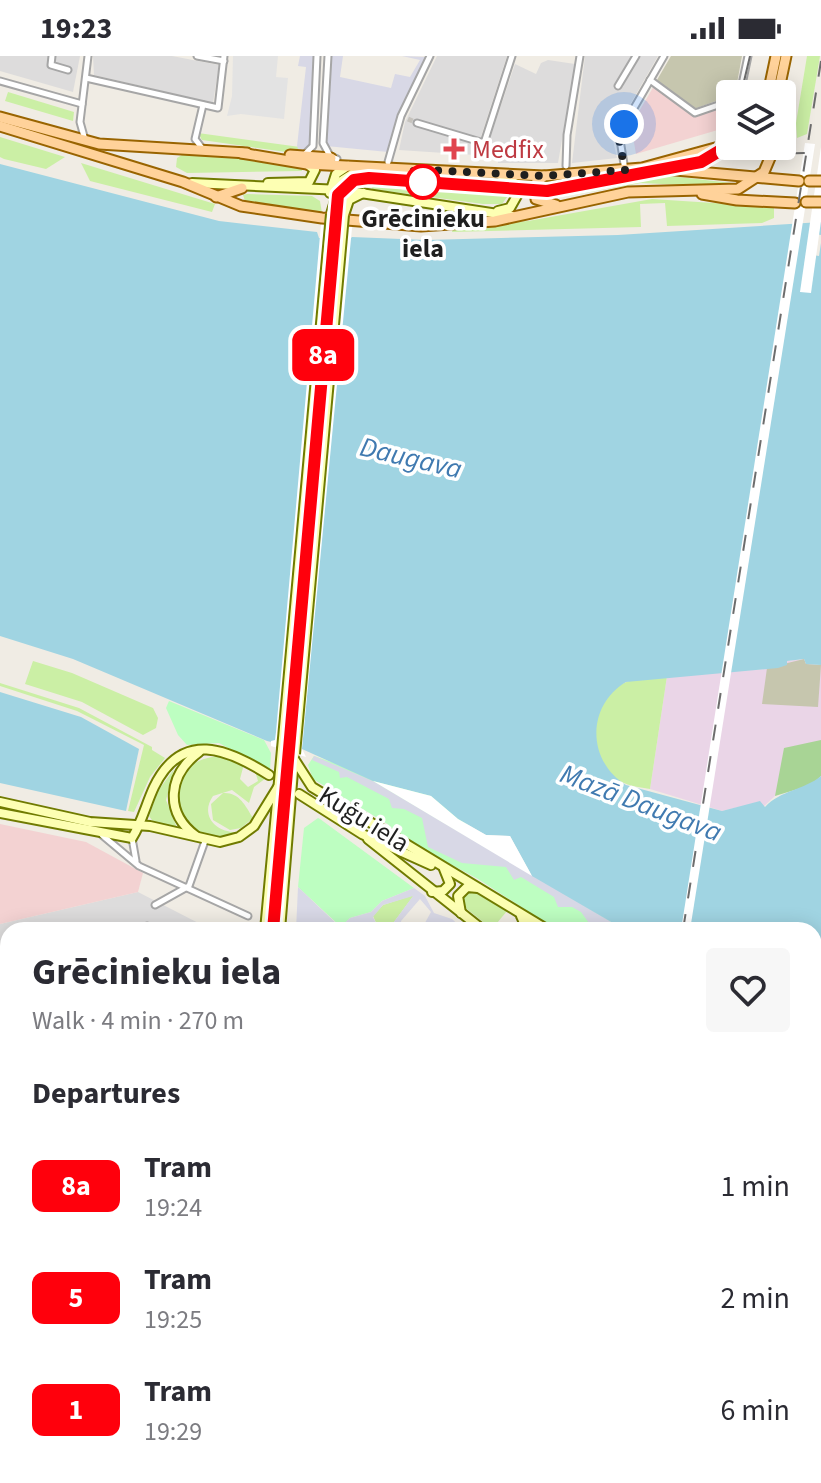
<!DOCTYPE html>
<html lang="en">
<head>
<meta charset="utf-8">
<style>
  :root { --surface:#fff; --page:#f7f7f7; --text:#2b2b33; --muted:#7c7c81 }
  body { margin:0; font-family:"Source Sans 3",sans-serif; background:var(--page); color:var(--text); height:100vh; display:flex; flex-direction:column; font-size:30px; white-space:nowrap }
  * { box-sizing:border-box; margin:0 }
  p { font-size:26px; color:var(--muted) }
  .icon { flex:none; width:44px; height:44px; fill:none; stroke:currentColor; stroke-width:2; stroke-linecap:round; stroke-linejoin:round }
  .map { position:relative; flex:1; overflow:hidden }
  .sheet { position:absolute; left:0px; top:866px; width:822px; height:562px; display:flex; flex-direction:column; background:var(--surface); border-radius:24px 24px 0 0; box-shadow:0 4px 20px #0003 }
  .sheet>* { flex:none }
  .badge { padding:0 16px; border-radius:12px; font-size:28px; line-height:52px }
  .tools { position:absolute; left:716px; top:24px; display:grid; gap:16px }
  .tools a { display:grid; place-items:center; width:80px; height:80px; border-radius:8px; background:var(--surface); box-shadow:0 4px 20px #0003; font-size:40px }
  .you { position:absolute; width:40px; height:40px; margin:-20px; border:6px solid #fff; border-radius:50%; background:#1a73e8; box-shadow:0 0 0 12px #1a73e833 }
  .map>.badge { position:absolute; translate:-50% -50%; box-shadow:0 0 0 4px #fff }
  h2 { padding:0 32px; font-size:30px; line-height:72px }
  .round { display:grid; place-items:center; flex:none; width:84px; height:84px; border-radius:8px; background:var(--page) }
  .overview { display:flex; align-items:center; justify-content:space-between; height:136px; padding:0 32px }
  h1 { font-size:38px; font-weight:700; line-height:60px }
  ul { padding:0; list-style:none }
  li { display:flex; align-items:center; gap:24px; height:112px; padding:0 32px }
  li div { flex:1 }
  li b { display:block; font-size:30px }
  li em { font-style:normal }
  li .badge { min-width:88px; font-weight:700; text-align:center }
  .status { display:flex; justify-content:space-between; align-items:center; height:56px; padding:0 40px; background:var(--surface); direction:ltr }
  .status svg { height:22px; fill:currentColor }
  .map>svg:first-child { display:block }
  .residential { fill:#dddcdc }
  .commercial { fill:#f3d2d2 }
  .industrial { fill:#ead5e7 }
  .education { fill:#fffede }
  .construction { fill:#c6c6ae }
  .grass { fill:#cbefa5 }
  .forest { fill:#a8d495 }
  .park { fill:#bdfec1 }
  .parking { fill:#e3e3e3 }
  .plaza { fill:#d8d8e6; fill-rule:evenodd }
  .water { fill:#a0d4e2 }
  .pier { fill:#fff }
  .lines { fill:none; stroke-linecap:round; stroke-linejoin:round }
  .stream { stroke:#a0d4e2; stroke-width:2 }
  .street-tunnel { stroke:#c6c3bd; stroke-width:5; stroke-dasharray:5 2.5; stroke-linecap:butt }
  .street-casing { stroke:#a6a6a6; stroke-width:9 }
  .secondary-casing { stroke:#707b00; stroke-width:12 }
  .primary-casing { stroke:#996400; stroke-width:13 }
  .street { stroke:#fff; stroke-width:5 }
  .secondary { stroke:#fdffb3; stroke-width:8 }
  .primary { stroke:#ffd29a; stroke-width:9 }
  .tram { stroke:#6d6d6d; stroke-width:2 }
  .rail { stroke:#6d6d6d; stroke-width:2; stroke-dasharray:16 16; stroke-linecap:butt }
  .secondary-bridge-casing { stroke:#707b00; stroke-width:12; stroke-linecap:butt }
  .secondary-bridge { stroke:#fdffb3; stroke-width:8 }
  .line-casing { stroke:#fff; stroke-width:18 }
  .line { stroke:#ff000c; stroke-width:12 }
  .walk { stroke:#1f1f1f; stroke-width:8; stroke-dasharray:0 14.4 }
  .health-dot { fill:#e0444e; stroke:#fff; stroke-width:3 }
  .stop-dot { fill:#fff; stroke:#ff000c; stroke-width:4 }
  .labels { text-anchor:middle; dominant-baseline:central; stroke-width:7; stroke-linejoin:round; paint-order:stroke }
  .health-label { font-size:26px; fill:#be3a42; stroke:#fff; text-anchor:start }
  .stop-label { font-size:26px; font-weight:bold; fill:#1f1f1f; stroke:#fff }
  .street-label { font-size:26px; fill:#1f1f1f; stroke:#fff }
  .water-label { font-size:28px; font-style:italic; fill:#407ab0; stroke:#fff }
</style>
</head>
<body>
<div class="status"><b>19:23</b><svg viewBox="0 0 49 12"><path d="M0 12V9h3v3zM5 12V6h3v6zM10 12V3h3v9zM15 12V0h3v12zM26 1h20v11H26zM47 4h2v5h-2z"/></svg></div>
<div class="map">
<svg width="821" height="1427" viewBox="0 0 821 1427">
  <rect width="100%" height="100%" fill="#f0ece4"/>
  <g class="residential">
    <polygon points="0,0 80,0 73,36 0,15"/>
    <polygon points="93,0 172,0 219,9 213,47 94,19"/>
    <polygon points="437,0 507,0 475,99 399,94 405,66"/>
    <polygon points="585,0 658,0 612,80 617,102 572,107"/>
    <polygon points="548,4 575,8 558,107 498,107 498,92 489,85 515,8 536,18 541,7"/>
    <polygon points="138,836 212,874 8,874 8,1170 0,1171 0,868"/>
  </g>
  <g class="commercial">
    <polygon points="654,30 694,59 729,50 728,71 636,98 631,69"/>
    <polygon points="0,768 86,786 143,817 138,836 0,868"/>
    <polygon points="814,1036 821,1037 821,1183 814,1176"/>
  </g>
  <g class="industrial">
    <polygon points="804,603 806,608 821,609 821,720 775,740 762,752 759,746 722,755 650,733 667,620 778,612 786,605"/>
    <polygon points="385,1420 609,1420 609,1427 390,1427"/>
  </g>
  <polygon class="education" points="814,1267 821,1275 821,1427 642,1427 642,1420 814,1420"/>
  <g class="construction">
    <polygon points="671,0 742,0 735,38 694,53 657,24"/>
    <polygon points="804,603 806,608 821,609 818,651 762,648 767,612"/>
    <polygon points="821,1363 821,1427 756,1427 760,1420 814,1420 814,1369"/>
  </g>
  <g class="grass">
    <polygon points="807,0 820,0 807,78 797,82 796,67"/>
    <polygon points="8,36 74,56 73,65 5,45"/>
    <polygon points="198,77 300,91 300,98 202,84"/>
    <polygon points="0,81 65,101 46,113 4,103 0,101"/>
    <polygon points="185,97 301,109 302,115 187,117 176,111 177,102"/>
    <polygon points="81,107 215,148 212,156 90,125"/>
    <polygon points="662,119 740,128 725,131 641,127 545,144 538,139 565,138"/>
    <path d="M373 127 409 130 401 134C438 139 472 134 510 137L502 148H483L372 133Z"/>
    <polygon points="247,138 312,140 320,145 322,157 245,145 243,139"/>
    <polygon points="652,143 774,151 774,162 762,167 667,170 665,147 640,148 641,171 452,176 452,171 528,165"/>
    <polygon points="33,605 72,617 153,652 158,662 156,672 143,679 82,646 25,628"/>
    <path d="M667 620 650 733C638 731 626 730 615 722 587 699 589 643 624 627 637 621 653 621 667 620Z"/>
    <polygon points="0,627 79,652 152,691 152,694 165,702 150,721 134,756 128,755 144,689 77,655 0,630"/>
    <path d="M228 700 244 708 240 723 248 731 258 725 255 715 266 722 254 731 249 747 232 734 213 740C199 760 217 778 239 776 179 809 143 697 228 700Z"/>
    <polygon points="174,713 166,744 177,772 154,767 149,760 158,735"/>
    <path d="M223 737C239 736 245 749 253 762L241 772 230 774 213 764 211 748Z"/>
    <polygon points="472,835 507,855 492,873 463,850 461,840"/>
    <polygon points="414,839 391,870 379,873 373,860 383,849"/>
  </g>
  <polygon class="forest" points="821,684 821,720 811,729 775,740 784,692"/>
  <g class="park">
    <polygon points="169,645 264,684 271,697 270,715 219,687 187,689 178,679 166,652"/>
    <polygon points="314,700 431,740 533,820 625,874 557,874 478,823 387,774 389,769 313,723 308,709"/>
    <polygon points="318,762 320,763 414,832 382,845 371,856 350,862 341,871 298,831 304,772"/>
    <polygon points="0,1218 8,1218 8,1420 228,1420 228,1427 0,1427"/>
  </g>
  <polygon class="parking" points="233,0 278,0 276,21 288,22 284,63 241,58 227,60 232,40"/>
  <g class="plaza">
    <polygon points="300,0 313,0 310,87 307,95 300,98 297,90 306,11 298,10"/>
    <polygon points="331,0 343,0 340,21 391,32 395,18 410,21 420,4 402,0 426,1 397,62 388,96 326,90"/>
    <polygon points="314,700 373,725 625,874 594,874 581,856 572,851 558,851 554,841 521,821 514,824 506,811 462,807 428,791 422,762 404,753 392,752 389,743 347,721 340,722 339,716 312,704"/>
    <path d="M298 831 340 871 350 862 371 856 382 845 414 832 425 840 434 857 452 863 464 874H421L431 856 420 843 401 865 403 874H296ZM413 840 391 870 379 873 373 861 383 849Z"/>
  </g>
  <g class="water">
    <path d="M0 108 219 165 317 176 319 182 348 185 352 181 426 184 618 179 821 166V179L810 177 807 198 819 200 821 187V609L806 608 804 603 787 605V609L778 612 626 626C586 650 587 705 626 729L722 755 760 745 765 751C781 734 804 734 821 720V949L814 947V874H692L683 870 685 874H625L532 820 510 780 486 779 458 763 431 740 373 725 302 693 267 685 73 603 0 580Z"/>
    <polygon points="0,636 81,661 139,693 126,755 0,727"/>
  </g>
  <g class="pier">
    <polygon points="805,87 815,88 799,191 690,874 681,874"/>
    <polygon points="821,91 821,165 811,237 800,236"/>
    <polygon points="322,157 350,159 352,172 302,693 306,701 271,690 271,685 275,684 276,676"/>
    <polygon points="373,725 431,740 458,763 486,779 510,780 532,820"/>
  </g>
  <g class="lines">
    <g class="stream">
      <polyline points="414,1420 417,1427"/>
      <polyline points="426,1420 429,1427"/>
    </g>
    <polyline class="street-tunnel" points="408,63 417,67"/>
    <defs>
      <g id="street">
        <polyline points="52,0 51,9 68,14"/>
        <polyline points="197,0 224,5"/>
        <polyline points="328,0 323,87 330,100 337,103"/>
        <polyline points="86,22 218,52 224,0"/>
        <polyline points="650,24 695,57 730,45"/>
        <polyline points="0,25 82,48"/>
        <polyline points="618,30 636,0"/>
        <polyline points="740,38 748,0"/>
        <polyline points="417,67 484,87 512,0"/>
        <polyline points="85,84 80,66 88,0"/>
        <polyline points="202,92 195,83 203,49"/>
        <polyline points="304,99 313,90 317,0"/>
        <polyline points="388,106 401,60 430,0"/>
        <polyline points="566,110 567,79 580,0"/>
        <polyline points="625,114 619,78 664,0"/>
        <polyline points="102,779 139,810 248,860"/>
        <polyline points="132,782 136,805"/>
        <polyline points="155,849 189,830 205,785"/>
        <polyline points="139,874 147,870"/>
        <polyline points="0,906 8,905"/>
        <polyline points="0,1007 8,1007"/>
      </g>
      <g id="secondary">
        <polyline points="192,127 341,134 512,160"/>
        <polyline points="268,127 309,126 315,114 307,108"/>
        <polyline points="330,137 336,118 348,110"/>
        <polyline points="498,155 510,152 519,136 515,127 500,119"/>
        <polyline points="331,158 341,125 355,116 377,115"/>
        <polyline points="344,159 349,144 363,137"/>
        <polyline points="294,703 312,731 548,874"/>
        <polyline points="299,738 362,778 431,809"/>
        <polyline points="0,746 90,766 150,770 220,786 239,781 254,770 278,731"/>
        <path d="M0 757 132 782C142 766 146 748 154 731 182 673 228 693 269 719"/>
        <path d="M196 780C164 756 168 719 199 696"/>
        <polyline points="368,783 483,874"/>
        <polyline points="432,836 443,835 450,828 444,813"/>
        <polyline points="461,857 458,840 467,831 478,832"/>
        <polyline points="521,860 527,874"/>
        <polyline points="265,874 282,693"/>
        <polyline points="280,874 294,703"/>
        <polyline points="814,961 821,963"/>
        <polyline points="814,981 821,982"/>
        <polyline points="0,1209 8,1209"/>
        <polyline points="814,1258 821,1265"/>
        <polyline points="0,1353 8,1350"/>
        <polyline points="239,1427 239,1420"/>
        <polyline points="247,1427 247,1420"/>
      </g>
      <g id="primary">
        <polyline points="768,38 776,0"/>
        <polyline points="778,38 786,0"/>
        <polyline points="0,61 99,88 247,97"/>
        <polyline points="0,70 183,126 241,150 322,162 421,170 495,165 628,136 738,133 764,116 775,90"/>
        <polyline points="241,97 307,108 544,120 642,112 730,88"/>
        <polyline points="290,99 331,102"/>
        <polyline points="653,112 799,125"/>
        <polyline points="544,120 535,128 536,143 556,149"/>
        <polyline points="809,125 821,125"/>
        <polyline points="702,138 737,144 795,147"/>
        <polyline points="216,141 242,132"/>
        <polyline points="806,146 821,146"/>
      </g>
    </defs>
    <use href="#street" class="street-casing"/>
    <use href="#secondary" class="secondary-casing"/>
    <use href="#primary" class="primary-casing"/>
    <use href="#street" class="street"/>
    <use href="#secondary" class="secondary"/>
    <use href="#primary" class="primary"/>
    <g class="tram">
      <polyline points="741,38 750,0"/>
      <polyline points="708,103 723,91 730,75"/>
      <path d="M273 874 335 158C337 136 346 123 369 122L547 135 740 99 804 97"/>
      <polyline points="0,1341 8,1338"/>
      <polyline points="241,1427 241,1420"/>
    </g>
    <g class="rail">
      <polyline points="683,874 821,5"/>
      <polyline points="604,1420 604,1427"/>
      <polyline points="590,1427 590,1420"/>
    </g>
    <defs>
      <g id="secondary-bridge">
        <polyline points="282,693 331,158"/>
        <polyline points="295,698 344,159"/>
      </g>
    </defs>
    <use href="#secondary-bridge" class="secondary-bridge-casing"/>
    <use href="#secondary-bridge" class="secondary-bridge"/>
  </g>
  <g class="lines">
    <defs>
      <polyline id="line" points="273,874 338,139 354,124 369,122 547,135 701,106 721,94 730,75"/>
    </defs>
    <use href="#line" class="line-casing"/>
    <use href="#line" class="line"/>
    <polyline class="walk" points="423,126 412,113 544,120 625,114 619,83 624,68"/>
  </g>
  <path class="health-dot" d="M450 81h8v8h8v8h-8v8h-8v-8h-8v-8h8z"/>
  <circle class="stop-dot" cx="423" cy="126" r="16"/>
  <g class="labels">
    <g class="health-label">
      <text x="472" y="93">Medfix</text>
    </g>
    <g class="stop-label">
      <text x="423" y="162">Grēcinieku<tspan x="423" dy="30">iela</tspan></text>
    </g>
    <g class="street-label">
      <text transform="translate(364 763) rotate(32)">Kuģu iela</text>
    </g>
    <g class="water-label">
      <text transform="translate(411 402) rotate(13)">Daugava</text>
      <text transform="translate(641 747) rotate(21)">Mazā Daugava</text>
    </g>
  </g>
</svg>
<div class="tools">
<a><svg class="icon" aria-label="layers" viewBox="0 0 24 24"><path d="M12 4l9 5-9 5-9-5zM3 14l9 5 9-5"/></svg></a>
</div>
<div class="you" style="left:624px;top:68px"></div>
<b class="badge" style="left:323px;top:299px;background:#ff000c;color:#fff">8a</b>
<section class="sheet">
<div class="overview"><div><h1>Grēcinieku iela</h1><p>Walk · 4 min · 270 m</p></div><a class="round"><svg class="icon" aria-label="heart" viewBox="0 0 24 24"><path d="M12 20l-8-8c-3-5 5-10 8-4 3-6 11-1 8 4z"/></svg></a></div>
<h2>Departures</h2>
<ul>
<li><span class="badge" style="background:#ff000c;color:#fff">8a</span><div><b>Tram</b><p>19:24</p></div><em>1 min</em></li>
<li><span class="badge" style="background:#ff000c;color:#fff">5</span><div><b>Tram</b><p>19:25</p></div><em>2 min</em></li>
<li><span class="badge" style="background:#ff000c;color:#fff">1</span><div><b>Tram</b><p>19:29</p></div><em>6 min</em></li>
</ul>
</section>
</div>
</body>
</html>
